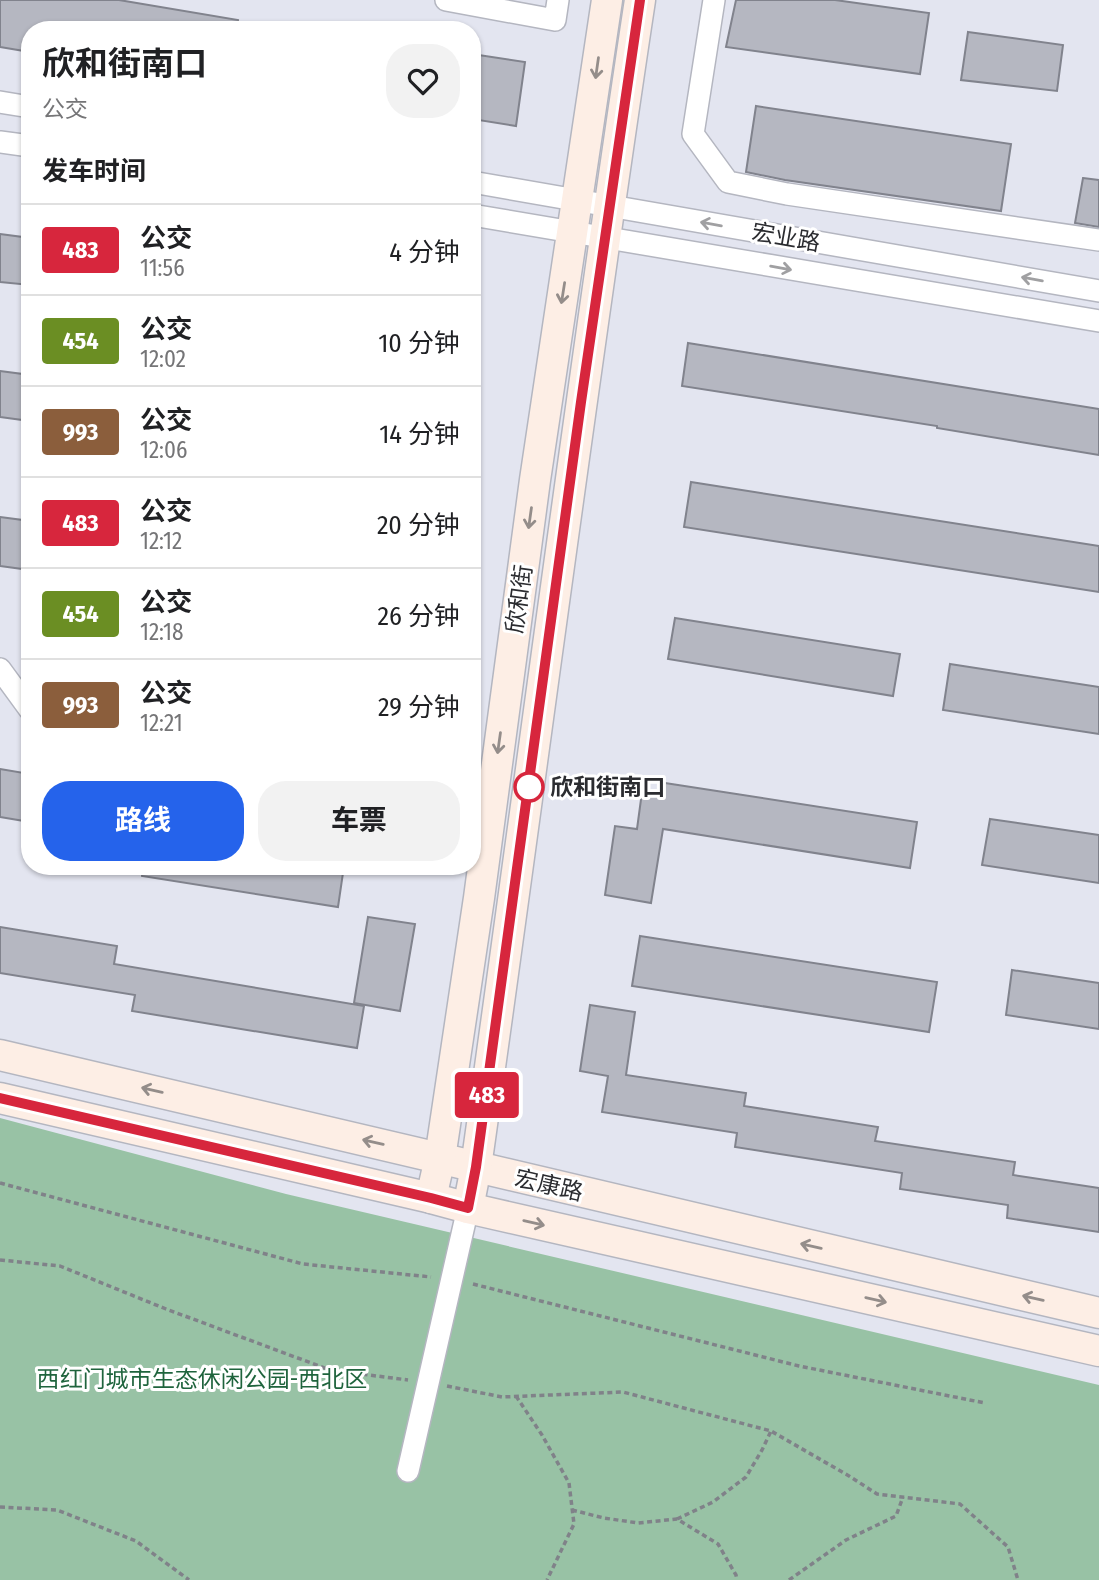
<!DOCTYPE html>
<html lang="zh">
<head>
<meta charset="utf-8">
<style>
  :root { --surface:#fff; --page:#f2f2f2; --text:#202124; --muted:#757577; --line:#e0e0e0; --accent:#2563eb }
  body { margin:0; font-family:"Fira Sans Condensed","Noto Sans SC",sans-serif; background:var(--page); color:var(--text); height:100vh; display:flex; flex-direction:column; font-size:26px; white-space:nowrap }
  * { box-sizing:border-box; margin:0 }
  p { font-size:23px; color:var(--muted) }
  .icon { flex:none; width:38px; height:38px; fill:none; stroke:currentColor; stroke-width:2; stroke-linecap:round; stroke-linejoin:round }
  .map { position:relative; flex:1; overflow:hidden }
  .drawer { position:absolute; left:21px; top:21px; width:460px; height:854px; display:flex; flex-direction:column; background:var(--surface); border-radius:28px; box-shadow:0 2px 5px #0004 }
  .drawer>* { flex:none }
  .badge { padding:0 14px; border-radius:5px; font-size:24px; line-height:46px }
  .map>.badge { position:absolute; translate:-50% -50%; box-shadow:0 0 0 4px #fff }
  h2 { padding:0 21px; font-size:26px; line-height:63px }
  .round { display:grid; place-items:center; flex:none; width:74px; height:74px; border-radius:28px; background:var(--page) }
  .headline { display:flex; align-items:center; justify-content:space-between; height:119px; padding:0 21px }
  h1 { font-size:33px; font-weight:700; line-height:52px }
  .action { display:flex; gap:14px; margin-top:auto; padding:14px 21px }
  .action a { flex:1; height:80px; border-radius:28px; background:var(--accent); color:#fff; font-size:28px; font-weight:700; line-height:80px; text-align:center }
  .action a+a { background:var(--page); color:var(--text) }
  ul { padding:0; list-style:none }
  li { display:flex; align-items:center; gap:21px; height:91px; padding:0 21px; border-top:2px solid var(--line) }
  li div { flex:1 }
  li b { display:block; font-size:26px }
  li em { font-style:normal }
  li .badge { min-width:77px; font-weight:700; text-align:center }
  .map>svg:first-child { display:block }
  .green { fill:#98c2a5 }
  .building { fill:#b5b7c1; stroke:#81838d; stroke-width:2 }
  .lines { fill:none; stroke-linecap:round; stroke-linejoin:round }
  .street-casing { stroke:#b4b6c0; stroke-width:24 }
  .secondary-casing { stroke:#b4b6c0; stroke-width:33 }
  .path { stroke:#808289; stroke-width:3.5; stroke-dasharray:5 3.5; stroke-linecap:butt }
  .street { stroke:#fff; stroke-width:21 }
  .secondary { stroke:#fdeee5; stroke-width:30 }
  .oneway { stroke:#948d8a }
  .oneway2 { stroke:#a0a0a2 }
  .line-casing { stroke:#fff; stroke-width:16 }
  .line { stroke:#d7263d; stroke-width:10 }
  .stop-dot { fill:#fff; stroke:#d7263d; stroke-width:3.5 }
  .labels { text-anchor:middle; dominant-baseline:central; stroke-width:6; stroke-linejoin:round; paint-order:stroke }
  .street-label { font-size:23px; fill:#2b2c30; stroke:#fff }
  .stop-label { font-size:23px; font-weight:bold; fill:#2b2c30; stroke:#fff; text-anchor:start }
  .park-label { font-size:23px; fill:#1f643d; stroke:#fff }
</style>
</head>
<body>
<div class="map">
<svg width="1099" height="1580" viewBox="0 0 1099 1580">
  <rect width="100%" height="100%" fill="#e3e5f0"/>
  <polygon class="green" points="0,1118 286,1194 1099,1385 1099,1580 0,1580"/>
  <g class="building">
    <polygon points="0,0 119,0 238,20 237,30 30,30 30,52 0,47"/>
    <polygon points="736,0 835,0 929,13 920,74 726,47"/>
    <polygon points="968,32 1063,45 1057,91 961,80"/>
    <polygon points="472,54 525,62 516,126 472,119"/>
    <polygon points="756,106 1011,144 1001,211 785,180 746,172"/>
    <polygon points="1083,178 1099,180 1099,227 1075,223"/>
    <polygon points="0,234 30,238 30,285 0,282"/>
    <polygon points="688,343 1099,409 1099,455 937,428 937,426 682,386"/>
    <polygon points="0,371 30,375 30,421 0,417"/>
    <polygon points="691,482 1099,546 1099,592 684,527"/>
    <polygon points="0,517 30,521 30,570 0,566"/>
    <polygon points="675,618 900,654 893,696 668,659"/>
    <polygon points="950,664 1099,687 1099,734 943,710"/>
    <polygon points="0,769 30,774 30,822 0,817"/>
    <polygon points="665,783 917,822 910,868 663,829 651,903 605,895 615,826 637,829 642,792 663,795"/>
    <polygon points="990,819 1099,835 1099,883 982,865"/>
    <polygon points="143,866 344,866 338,907 142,876"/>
    <polygon points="368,917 415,924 400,1011 354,1003"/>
    <polygon points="0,927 117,946 114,964 364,1006 357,1048 132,1011 135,995 0,973"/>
    <polygon points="640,936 937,982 929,1032 632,986"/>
    <polygon points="1012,970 1099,983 1099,1029 1006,1015"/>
    <polygon points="590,1005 635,1012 626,1075 746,1093 744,1106 878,1127 875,1141 1015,1162 1013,1175 1099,1188 1099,1232 1007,1218 1008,1205 900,1189 902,1173 735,1147 737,1133 602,1112 608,1076 580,1071"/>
  </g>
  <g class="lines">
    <defs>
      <g id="street">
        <polyline points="446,0 555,20 558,0"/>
        <polyline points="714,0 693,134 728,182 787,194 1099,240"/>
        <polyline points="0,102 30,107"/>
        <polyline points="0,142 30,146"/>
        <polyline points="472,182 1099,291"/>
        <polyline points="472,215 1099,321"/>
        <polyline points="0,669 30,710"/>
        <polyline points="408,1471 468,1208"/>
      </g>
      <g id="secondary">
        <polyline points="0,1055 1099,1313"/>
        <polyline points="0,1098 431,1198 468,1208 1099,1351"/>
        <polyline points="431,1198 440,1158 479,898 535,480 607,0"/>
        <path d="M468 1208 476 1167C531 778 581 388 640 0"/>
      </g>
    </defs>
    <use href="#street" class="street-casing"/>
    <use href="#secondary" class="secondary-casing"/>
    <g class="path">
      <polyline points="0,1183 303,1264 431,1277"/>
      <polyline points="0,1260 60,1266 166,1309 330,1370 408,1380"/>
      <polyline points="473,1284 799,1366 985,1403"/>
      <polyline points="447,1386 502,1397 623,1392 771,1431 849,1476 877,1494 960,1504 1008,1547 1018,1580"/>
      <polyline points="516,1396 542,1435 569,1483 574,1524 547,1580"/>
      <polyline points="0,1507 57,1510 136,1541 189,1580"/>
      <polyline points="572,1510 604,1518 638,1523 677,1519 718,1544 736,1575 737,1580"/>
      <polyline points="677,1519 713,1502 746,1477 762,1450 771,1431"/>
      <polyline points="789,1580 846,1540 896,1516 903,1497"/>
    </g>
    <use href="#street" class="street"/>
    <use href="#secondary" class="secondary"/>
  </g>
  <defs><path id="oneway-shaft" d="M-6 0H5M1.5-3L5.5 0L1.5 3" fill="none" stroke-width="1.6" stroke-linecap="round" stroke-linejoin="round" transform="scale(1.75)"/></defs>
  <g class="oneway">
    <use href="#oneway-shaft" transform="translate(597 68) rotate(98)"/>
    <use href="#oneway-shaft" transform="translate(563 293) rotate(99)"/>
    <use href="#oneway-shaft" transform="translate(530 518) rotate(98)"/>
    <use href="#oneway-shaft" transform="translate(499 743) rotate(98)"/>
    <use href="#oneway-shaft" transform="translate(152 1090) rotate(-167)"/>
    <use href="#oneway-shaft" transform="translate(373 1142) rotate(-167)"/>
    <use href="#oneway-shaft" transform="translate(534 1223) rotate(13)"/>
    <use href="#oneway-shaft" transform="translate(811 1246) rotate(-167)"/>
    <use href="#oneway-shaft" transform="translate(1033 1298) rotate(-167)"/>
    <use href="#oneway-shaft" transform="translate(876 1300) rotate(13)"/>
  </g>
  <g class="oneway2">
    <use href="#oneway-shaft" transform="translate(711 224) rotate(-170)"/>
    <use href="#oneway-shaft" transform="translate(781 268) rotate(10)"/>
    <use href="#oneway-shaft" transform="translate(1032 279) rotate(-170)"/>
  </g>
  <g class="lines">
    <defs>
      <polyline id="line" points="0,1098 431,1198 468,1208 476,1167 581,402 640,0"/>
    </defs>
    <use href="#line" class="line-casing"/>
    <use href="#line" class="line"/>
  </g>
  <circle class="stop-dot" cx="529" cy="787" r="14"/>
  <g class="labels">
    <g class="street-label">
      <text transform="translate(786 237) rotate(10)">宏业路</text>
      <text transform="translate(519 599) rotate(-82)">欣和街</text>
      <text transform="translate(549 1185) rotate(13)">宏康路</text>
    </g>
    <g class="stop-label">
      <text x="550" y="787">欣和街南口</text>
    </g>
    <g class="park-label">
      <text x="202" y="1379">西红门城市生态休闲公园-西北区</text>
    </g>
  </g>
</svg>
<b class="badge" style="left:487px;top:1095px;background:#d7263d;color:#fff">483</b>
<section class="drawer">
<div class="headline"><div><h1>欣和街南口</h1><p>公交</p></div><a class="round"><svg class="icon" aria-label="heart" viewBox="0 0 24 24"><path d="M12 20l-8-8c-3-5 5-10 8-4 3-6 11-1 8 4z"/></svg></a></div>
<h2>发车时间</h2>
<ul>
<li><span class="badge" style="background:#d7263d;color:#fff">483</span><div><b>公交</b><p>11:56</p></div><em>4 分钟</em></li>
<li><span class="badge" style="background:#6b8e23;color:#fff">454</span><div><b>公交</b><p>12:02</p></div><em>10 分钟</em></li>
<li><span class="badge" style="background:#8b5e3c;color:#fff">993</span><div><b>公交</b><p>12:06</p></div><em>14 分钟</em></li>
<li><span class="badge" style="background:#d7263d;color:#fff">483</span><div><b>公交</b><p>12:12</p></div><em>20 分钟</em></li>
<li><span class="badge" style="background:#6b8e23;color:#fff">454</span><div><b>公交</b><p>12:18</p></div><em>26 分钟</em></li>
<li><span class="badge" style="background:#8b5e3c;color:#fff">993</span><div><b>公交</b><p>12:21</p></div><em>29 分钟</em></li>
</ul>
<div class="action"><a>路线</a><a>车票</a></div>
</section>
</div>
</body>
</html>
